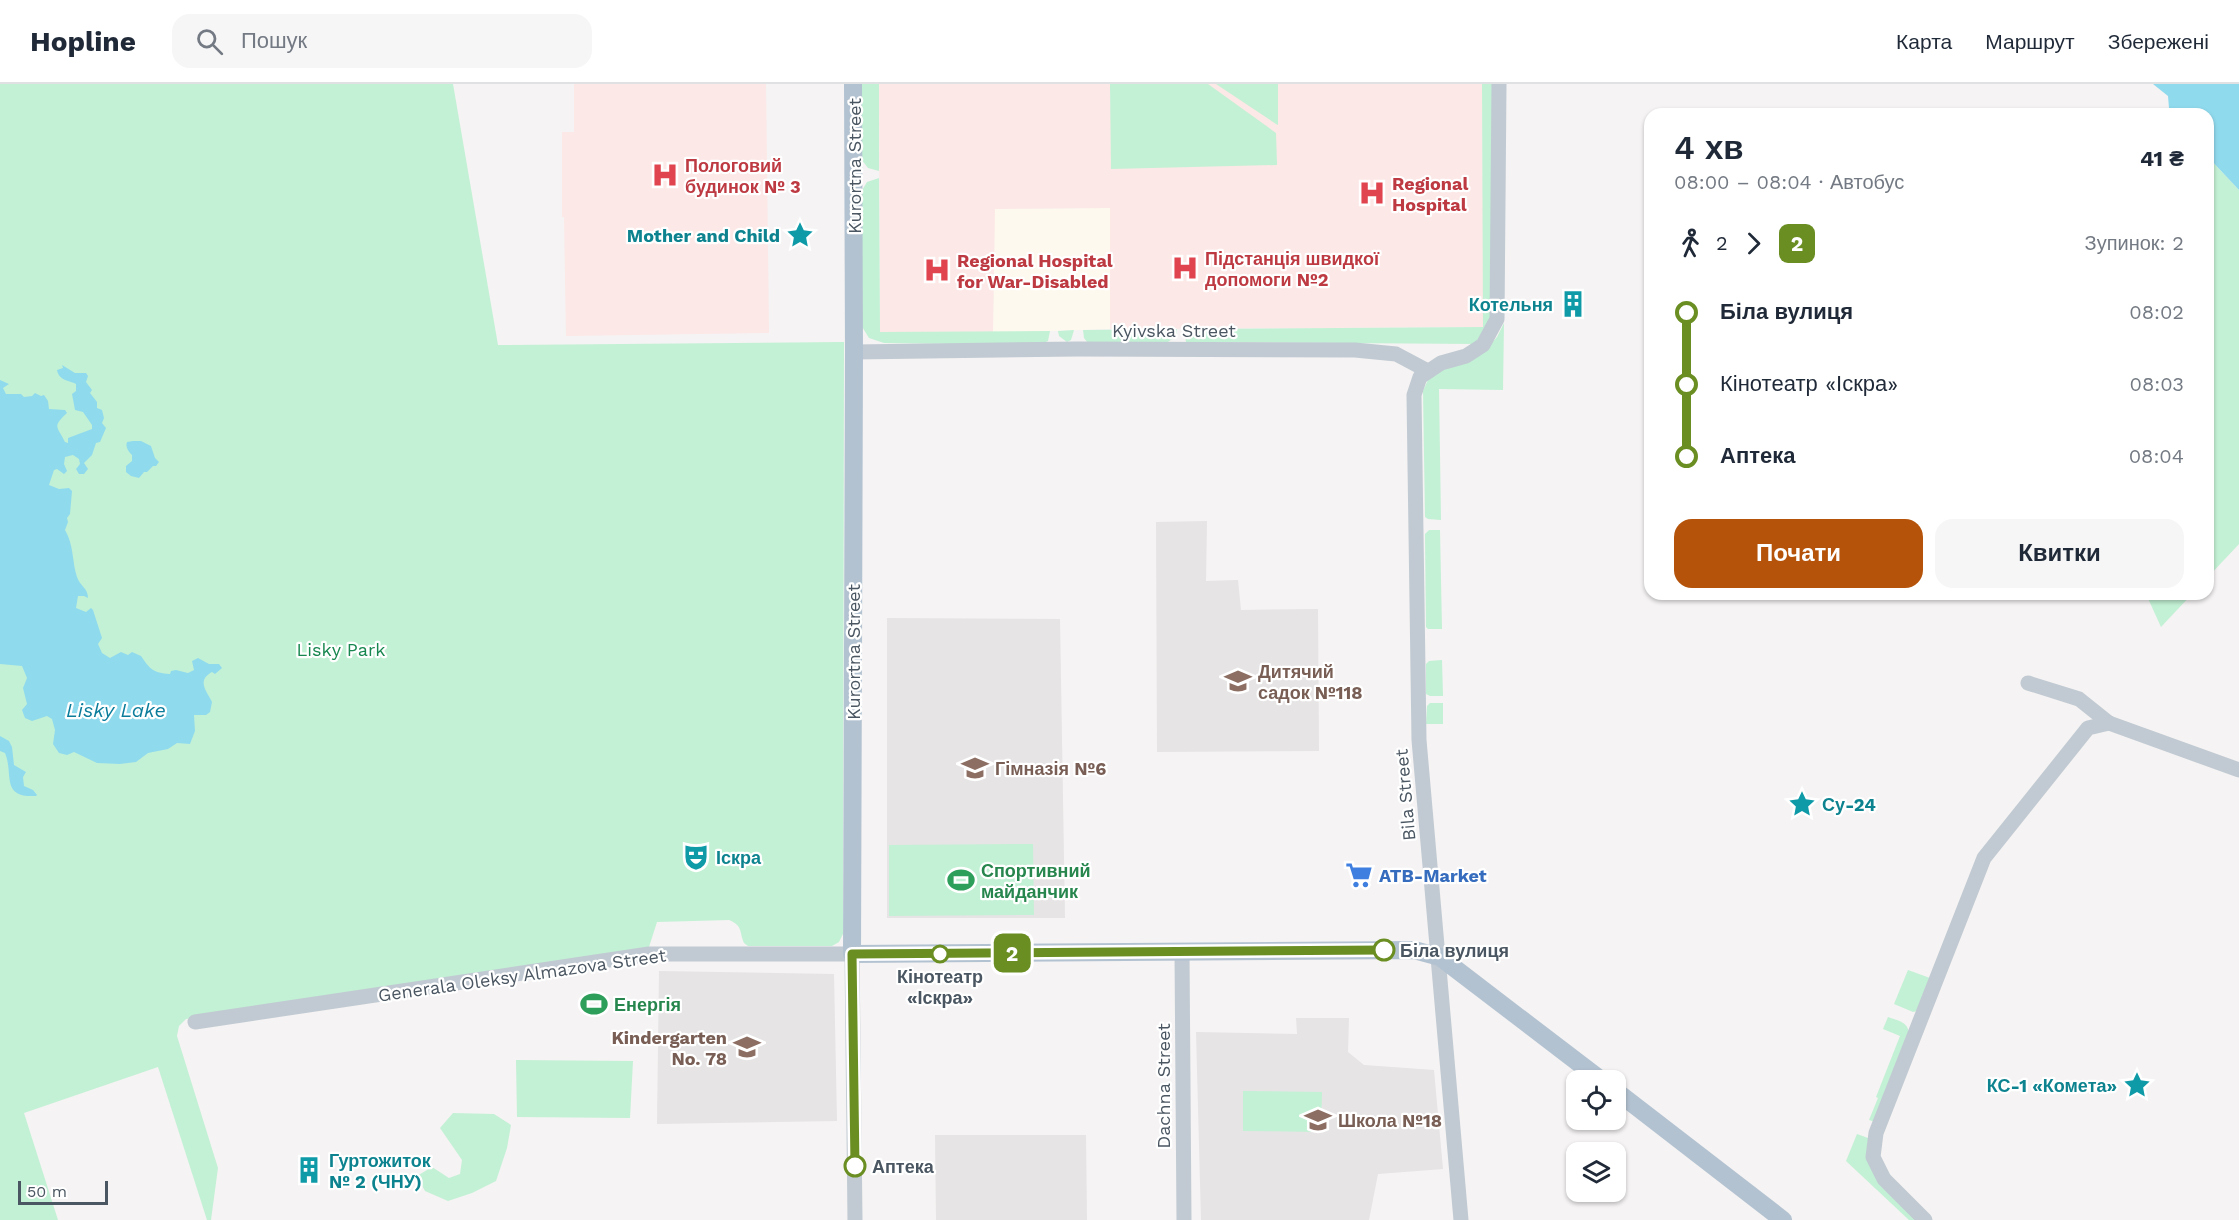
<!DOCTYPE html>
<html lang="uk">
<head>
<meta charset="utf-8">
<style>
  :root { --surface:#fff; --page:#f6f6f7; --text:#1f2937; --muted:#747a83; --line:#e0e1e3; --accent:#b45309 }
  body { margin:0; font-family:"Work Sans",sans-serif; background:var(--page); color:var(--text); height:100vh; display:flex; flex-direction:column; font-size:22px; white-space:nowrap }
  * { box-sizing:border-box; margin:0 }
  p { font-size:20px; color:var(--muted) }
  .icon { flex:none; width:33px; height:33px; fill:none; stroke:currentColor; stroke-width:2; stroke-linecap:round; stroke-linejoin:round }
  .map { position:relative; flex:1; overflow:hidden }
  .sheet { position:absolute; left:1644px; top:24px; width:570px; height:492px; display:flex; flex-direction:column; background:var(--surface); border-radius:18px; box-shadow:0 2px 4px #0004 }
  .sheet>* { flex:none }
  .badge { padding:0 12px; border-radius:9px; font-size:21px; line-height:39px }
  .buttons { position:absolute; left:1566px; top:986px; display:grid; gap:12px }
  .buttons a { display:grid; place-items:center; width:60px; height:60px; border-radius:12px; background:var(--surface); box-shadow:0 2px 4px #0004; font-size:30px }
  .scale { position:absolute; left:18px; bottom:15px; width:90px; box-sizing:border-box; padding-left:6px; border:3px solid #4a5661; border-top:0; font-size:16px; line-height:21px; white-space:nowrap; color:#4a5661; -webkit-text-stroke:4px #fff; paint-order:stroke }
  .map>.badge { position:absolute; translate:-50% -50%; box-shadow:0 0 0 3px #fff }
  .legs { display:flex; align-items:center; gap:9px; height:66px; padding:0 30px; font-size:20px }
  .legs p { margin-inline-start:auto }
  .head { display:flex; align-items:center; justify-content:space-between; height:102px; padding:0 30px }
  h1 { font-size:33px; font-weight:600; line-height:45px }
  .action { display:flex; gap:12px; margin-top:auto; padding:12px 30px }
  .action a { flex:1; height:69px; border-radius:18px; background:var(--accent); color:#fff; font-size:24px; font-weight:600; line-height:69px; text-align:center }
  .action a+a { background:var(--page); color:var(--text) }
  ul { padding:0 30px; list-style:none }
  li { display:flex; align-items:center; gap:21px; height:72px; font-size:22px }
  li i { display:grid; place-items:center; width:9px; height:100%; margin:0 8px; background:currentColor }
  li i::after { content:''; width:15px; height:15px; margin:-8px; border:4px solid; border-radius:50%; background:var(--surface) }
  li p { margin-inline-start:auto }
  li:first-child i { background:linear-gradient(#0000 50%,currentColor 0) }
  li:last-child i { background:linear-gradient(currentColor 50%,#0000 0) }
  header { display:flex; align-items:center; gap:36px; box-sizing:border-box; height:84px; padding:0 30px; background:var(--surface); border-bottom:2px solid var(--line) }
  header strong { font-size:28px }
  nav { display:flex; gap:33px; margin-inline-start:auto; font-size:21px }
  .search { width:420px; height:54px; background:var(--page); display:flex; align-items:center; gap:15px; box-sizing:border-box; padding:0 21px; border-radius:18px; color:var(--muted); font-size:22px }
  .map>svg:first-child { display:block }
  .commercial { fill:#fdf9ef }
  .education { fill:#e6e4e5 }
  .medical { fill:#fce8e6 }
  .green { fill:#c3f1d5 }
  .water { fill:#90daee }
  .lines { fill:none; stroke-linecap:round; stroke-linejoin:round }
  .minor { stroke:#c1cad2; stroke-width:15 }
  .major { stroke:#b3c2d1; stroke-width:18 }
  .line-1-casing { stroke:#fff; stroke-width:14 }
  .line-1 { stroke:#6b8e23; stroke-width:9 }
  .stop-1-dot { fill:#fff; stroke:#6b8e23; stroke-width:3 }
  .labels { text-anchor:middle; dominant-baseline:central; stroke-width:4.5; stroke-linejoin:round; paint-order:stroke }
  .health-label { font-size:18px; font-weight:bold; fill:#be3a42; stroke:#fff; text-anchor:start }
  .street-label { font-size:18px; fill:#4a5661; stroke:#fff }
  .culture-label { font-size:18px; font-weight:bold; fill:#0d838f; stroke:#fff; text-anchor:end }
  .park-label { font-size:18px; fill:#17864f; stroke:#fff }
  .education-label { font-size:18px; font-weight:bold; fill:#785e54; stroke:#fff; text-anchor:start }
  .leisure-label { font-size:18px; font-weight:bold; fill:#27864d; stroke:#fff; text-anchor:start }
  .shop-label { font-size:18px; font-weight:bold; fill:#366cbe; stroke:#fff; text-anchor:start }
  .stop-label { font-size:18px; font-weight:bold; fill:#4a5661; stroke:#fff; text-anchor:start }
  .water-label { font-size:20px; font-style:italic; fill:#0c7c9b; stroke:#fff }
</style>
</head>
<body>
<header>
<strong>Hopline</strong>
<div class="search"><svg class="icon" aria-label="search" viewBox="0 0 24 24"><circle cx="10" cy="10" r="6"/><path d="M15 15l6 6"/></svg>Пошук</div>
<nav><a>Карта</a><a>Маршрут</a><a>Збережені</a></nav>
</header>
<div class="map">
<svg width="2239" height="1136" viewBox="0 0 2239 1136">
  <rect width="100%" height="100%" fill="#f5f3f3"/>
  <polygon class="commercial" points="1110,124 1110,245 993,249 994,125"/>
  <g class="education">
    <polygon points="1207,437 1206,497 1238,496 1241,526 1318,525 1319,667 1157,668 1156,438"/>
    <polygon points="887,534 1060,535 1065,834 887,834"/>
    <polygon points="659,887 834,890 837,1037 657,1040"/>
    <polygon points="1296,934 1349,934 1348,968 1364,981 1434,986 1443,1085 1378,1090 1369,1136 1201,1136 1196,948 1297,950"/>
    <polygon points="935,1051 1086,1051 1087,1136 936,1136"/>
  </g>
  <g class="medical">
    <polygon points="574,0 766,0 769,249 566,252 564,133 562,133 562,48 574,48"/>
    <polygon points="879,0 1482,0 1484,243 1110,245 1110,124 995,125 993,249 880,248"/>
  </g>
  <g class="green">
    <path d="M0 0H453L498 261 844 258 843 850 839 858 832 862H748L744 859C739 847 743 842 729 836L657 838 649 863 186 935 179 942 177 952 218 1084 211 1136H207L158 983 24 1029 58 1136H0Z"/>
    <polygon points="862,0 879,0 879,87 868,84 862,76"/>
    <polygon points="1110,0 1208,0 1276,49 1277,81 1111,85"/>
    <polygon points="1216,0 1278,0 1278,41 1276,40"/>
    <polygon points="1482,0 1493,0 1493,237 1477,260 1186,258 1184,245 1483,243"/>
    <polygon points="2208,73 2239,106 2239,460 2208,493"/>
    <polygon points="879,94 880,248 1050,247 1048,257 1039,261 884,259 869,254 861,241 861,108 867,98"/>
    <polygon points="1504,239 1503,306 1439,305 1441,436 1428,435 1425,433 1423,307 1431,289 1485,267 1497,253"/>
    <polygon points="1177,245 1176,252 1168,258 1088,259 1084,254 1083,246"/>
    <polygon points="1074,246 1071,256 1067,258 1059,252 1058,247"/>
    <polygon points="1429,446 1440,446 1442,545 1428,545 1426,543 1425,450"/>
    <polygon points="2146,510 2192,510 2161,543"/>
    <polygon points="1442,576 1443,612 1430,612 1426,610 1426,580 1429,577"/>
    <polygon points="1430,619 1443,619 1443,640 1426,640 1427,622"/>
    <polygon points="1033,760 1034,831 889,832 889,761"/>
    <polygon points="1908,886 1930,894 1917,927 1913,928 1894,920"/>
    <path d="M1888 933C1899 937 1909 938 1909 951L1875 1038 1869 1036 1878 1014 1876 1013 1900 952 1883 945Z"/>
    <polygon points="516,976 633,977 630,1034 517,1033"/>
    <polygon points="1243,1007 1322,1008 1321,1048 1243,1047"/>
    <polygon points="453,1029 494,1030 511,1041 507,1064 496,1097 472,1109 448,1117 425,1107 417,1092 432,1083 449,1094 460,1090 462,1076 440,1044"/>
    <polygon points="1857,1050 1868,1054 1917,1136 1909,1136 1846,1077"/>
  </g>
  <g class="water">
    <polygon points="2153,0 2239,0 2239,106 2208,73 2208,30 2175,30 2169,24 2168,12"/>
    <path d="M62 281 75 289H86L88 292 86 298 92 306 90 309 97 318V324L102 326 104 334 102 339 106 344 100 358 96 359 92 371 84 379 88 385 84 390H79L76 385 80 380 79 375 73 371 65 373 64 380 67 387 64 390 57 385 54 386 49 401 59 405 69 404 72 407 70 430 67 434 68 438 65 446C74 461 72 478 77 493 80 502 88 504 88 514L84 512H78L76 524 86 528 91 524 93 526 102 554 98 560 102 569 110 574 121 568 128 571 132 568 141 572C150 585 153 589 170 590L171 587 176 586 188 589 194 586 192 577 198 574 209 580H219L222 584 215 590 212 588C196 597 207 607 212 618L210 628 206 631H194L195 647 190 660 177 659 168 665 148 669 136 678 120 680 97 679 74 668 67 671 59 669 53 660 55 646 52 635 47 632 32 637 25 634 22 626 27 620 23 604 27 594 22 582 0 580V296L9 300 3 304 6 310H21L24 313 32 312 35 309 41 312 44 311 48 317 49 325 65 326 67 329C52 343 57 342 65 358L68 359V354L92 345V341L83 328 75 326 72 310 76 307V300C69 296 59 297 57 286L63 284Z"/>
    <path d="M133 357H141L151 362 155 374 159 378 156 382H153L147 388H144L139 394 131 392 126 388V382L132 377V371C129 368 125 363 127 358Z"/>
    <path d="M0 652 9 657 12 663 14 681 26 688 23 693 24 702 33 706 37 711 36 712C0 714 14 691 5 669L0 667Z"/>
  </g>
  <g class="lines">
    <g class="minor">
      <polyline points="854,268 1078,265 1355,266 1396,270 1428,287"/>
      <polyline points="2028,599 2079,615 2109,639 2239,686"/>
      <polyline points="1182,868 1184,1136"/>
      <polyline points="195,938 649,870 852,870 855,1136"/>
      <polyline points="1461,1136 1419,656 1414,311 1420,293 1441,279 1466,272 1483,261 1497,235 1499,0"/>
      <polyline points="1925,1136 1884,1095 1873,1073 1876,1049 1984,774 2088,644 2109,639"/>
    </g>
    <g class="major">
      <polyline points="853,0 854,268 852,870 1414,866 1440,873 1601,996"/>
      <polyline points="1616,1007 1783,1136"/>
    </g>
  </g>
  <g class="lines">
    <defs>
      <polyline id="line-1" points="855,1082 852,870 1384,866"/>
    </defs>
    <use href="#line-1" class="line-1-casing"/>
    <use href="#line-1" class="line-1"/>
  </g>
  <defs>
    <symbol id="hospital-bare" viewBox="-9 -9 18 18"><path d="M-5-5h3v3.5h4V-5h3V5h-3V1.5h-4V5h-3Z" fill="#e0444e" stroke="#fff" stroke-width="2.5" paint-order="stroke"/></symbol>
    <symbol id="sight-bare" viewBox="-9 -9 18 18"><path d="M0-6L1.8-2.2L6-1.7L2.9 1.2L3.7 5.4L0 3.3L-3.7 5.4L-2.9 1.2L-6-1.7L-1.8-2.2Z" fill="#0f9aa8" stroke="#fff" stroke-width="2.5" paint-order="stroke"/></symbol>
    <symbol id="building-bare" viewBox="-9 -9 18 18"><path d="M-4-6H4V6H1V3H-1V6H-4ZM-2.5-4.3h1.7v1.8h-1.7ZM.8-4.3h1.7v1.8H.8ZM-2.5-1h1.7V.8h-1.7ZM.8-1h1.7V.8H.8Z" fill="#0f9aa8" stroke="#fff" stroke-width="2.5" paint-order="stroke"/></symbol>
    <symbol id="school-bare" viewBox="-9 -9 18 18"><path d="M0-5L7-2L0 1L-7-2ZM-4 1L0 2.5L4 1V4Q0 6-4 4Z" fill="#8d6e63" stroke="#fff" stroke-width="2.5" paint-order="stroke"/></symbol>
    <symbol id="theatre-bare" viewBox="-9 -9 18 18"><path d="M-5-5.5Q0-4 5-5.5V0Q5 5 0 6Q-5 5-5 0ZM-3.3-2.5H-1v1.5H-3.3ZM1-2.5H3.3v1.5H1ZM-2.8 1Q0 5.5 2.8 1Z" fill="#0f9aa8" stroke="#fff" stroke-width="2.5" paint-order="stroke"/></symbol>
    <symbol id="supermarket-bare" viewBox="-9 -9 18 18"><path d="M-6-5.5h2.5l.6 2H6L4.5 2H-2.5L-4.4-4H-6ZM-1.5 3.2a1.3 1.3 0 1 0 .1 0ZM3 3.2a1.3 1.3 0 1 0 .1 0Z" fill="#3f7fe0" stroke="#fff" stroke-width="2.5" paint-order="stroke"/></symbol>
    <symbol id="stadium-bare" viewBox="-9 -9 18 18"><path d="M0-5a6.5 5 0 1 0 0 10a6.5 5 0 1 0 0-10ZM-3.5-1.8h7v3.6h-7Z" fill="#2e9e5b" stroke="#fff" stroke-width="2.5" paint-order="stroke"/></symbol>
  </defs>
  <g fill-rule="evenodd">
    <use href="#hospital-bare" x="646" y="72" width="38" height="38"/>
    <use href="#hospital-bare" x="1353" y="90" width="38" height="38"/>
    <use href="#sight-bare" x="781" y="132" width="38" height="38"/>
    <use href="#hospital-bare" x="1166" y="165" width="38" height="38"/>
    <use href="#hospital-bare" x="918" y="167" width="38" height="38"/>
    <use href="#building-bare" x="1554" y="201" width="38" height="38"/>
    <use href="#school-bare" x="1219" y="578" width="38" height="38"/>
    <use href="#school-bare" x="956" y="665" width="38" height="38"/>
    <use href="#sight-bare" x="1783" y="701" width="38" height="38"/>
    <use href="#theatre-bare" x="677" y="754" width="38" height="38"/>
    <use href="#supermarket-bare" x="1340" y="772" width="38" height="38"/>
    <use href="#stadium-bare" x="942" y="777" width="38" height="38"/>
    <use href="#stadium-bare" x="575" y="901" width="38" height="38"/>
    <use href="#school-bare" x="728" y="944" width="38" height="38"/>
    <use href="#sight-bare" x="2118" y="982" width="38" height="38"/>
    <use href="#school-bare" x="1299" y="1017" width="38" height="38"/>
    <use href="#building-bare" x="290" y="1067" width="38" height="38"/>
  </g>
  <g class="stop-1-dot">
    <circle cx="1384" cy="866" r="10"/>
    <circle cx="940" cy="870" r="8"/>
    <circle cx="855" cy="1082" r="10"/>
  </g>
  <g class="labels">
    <g class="health-label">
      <text x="685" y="81">Пологовий<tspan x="685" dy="21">будинок № 3</tspan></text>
      <text x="1392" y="99">Regional<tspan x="1392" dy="21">Hospital</tspan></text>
      <text x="1205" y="174">Підстанція швидкої<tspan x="1205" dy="21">допомоги №2</tspan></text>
      <text x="957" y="176">Regional Hospital<tspan x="957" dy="21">for War-Disabled</tspan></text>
    </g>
    <g class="street-label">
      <text transform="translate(854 82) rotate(-90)">Kurortna Street</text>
      <text x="1174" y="246">Kyivska Street</text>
      <text transform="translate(853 568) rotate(-90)">Kurortna Street</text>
      <text transform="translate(1405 711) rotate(-95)">Bila Street</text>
      <text transform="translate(522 891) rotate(-8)">Generala Oleksy Almazova Street</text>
      <text transform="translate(1163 1002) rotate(-90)">Dachna Street</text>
    </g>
    <g class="culture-label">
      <text x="780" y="151">Mother and Child</text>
      <text x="1553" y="220">Котельня</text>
      <text x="1822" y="720" text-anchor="start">Су-24</text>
      <text x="716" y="773" text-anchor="start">Іскра</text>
      <text x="2117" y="1001">КС-1 «Комета»</text>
      <text x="329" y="1076" text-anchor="start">Гуртожиток<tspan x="329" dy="21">№ 2 (ЧНУ)</tspan></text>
    </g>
    <g class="park-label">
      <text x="341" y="565">Lisky Park</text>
    </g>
    <g class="education-label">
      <text x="1258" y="587">Дитячий<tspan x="1258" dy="21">садок №118</tspan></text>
      <text x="995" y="684">Гімназія №6</text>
      <text x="727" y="953" text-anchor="end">Kindergarten<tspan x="727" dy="21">No. 78</tspan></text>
      <text x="1338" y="1036">Школа №18</text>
    </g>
    <g class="leisure-label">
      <text x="981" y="786">Спортивний<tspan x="981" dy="21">майданчик</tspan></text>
      <text x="614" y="920">Енергія</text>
    </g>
    <g class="shop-label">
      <text x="1379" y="791">ATB-Market</text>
    </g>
    <g class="stop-label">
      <text x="1400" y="866">Біла вулиця</text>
      <text x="940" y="892" text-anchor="middle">Кінотеатр<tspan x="940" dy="21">«Іскра»</tspan></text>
      <text x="872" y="1082">Аптека</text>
    </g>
    <g class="water-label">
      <text x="116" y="626">Lisky Lake</text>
    </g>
  </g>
</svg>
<div class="buttons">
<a><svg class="icon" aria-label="locate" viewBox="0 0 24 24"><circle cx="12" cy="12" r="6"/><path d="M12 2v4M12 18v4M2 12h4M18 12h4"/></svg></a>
<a><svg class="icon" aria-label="layers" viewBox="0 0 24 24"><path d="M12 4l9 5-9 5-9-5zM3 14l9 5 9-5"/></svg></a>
</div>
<div class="scale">50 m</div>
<b class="badge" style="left:1012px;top:869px;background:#6b8e23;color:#fff">2</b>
<section class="sheet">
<div class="head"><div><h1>4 хв</h1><p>08:00 – 08:04 · Автобус</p></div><b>41 ₴</b></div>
<div class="legs"><svg class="icon" aria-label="walk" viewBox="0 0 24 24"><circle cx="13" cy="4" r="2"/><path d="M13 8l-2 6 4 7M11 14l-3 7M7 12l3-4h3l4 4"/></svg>2<svg class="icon" aria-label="forward" viewBox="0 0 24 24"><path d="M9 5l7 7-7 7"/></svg><b class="badge" style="background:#6b8e23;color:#fff">2</b><p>Зупинок: 2</p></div>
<ul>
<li><i style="color:#6b8e23"></i><b>Біла вулиця</b><p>08:02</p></li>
<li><i style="color:#6b8e23"></i><span>Кінотеатр «Іскра»</span><p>08:03</p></li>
<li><i style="color:#6b8e23"></i><b>Аптека</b><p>08:04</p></li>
</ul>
<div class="action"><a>Почати</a><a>Квитки</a></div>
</section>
</div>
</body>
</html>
